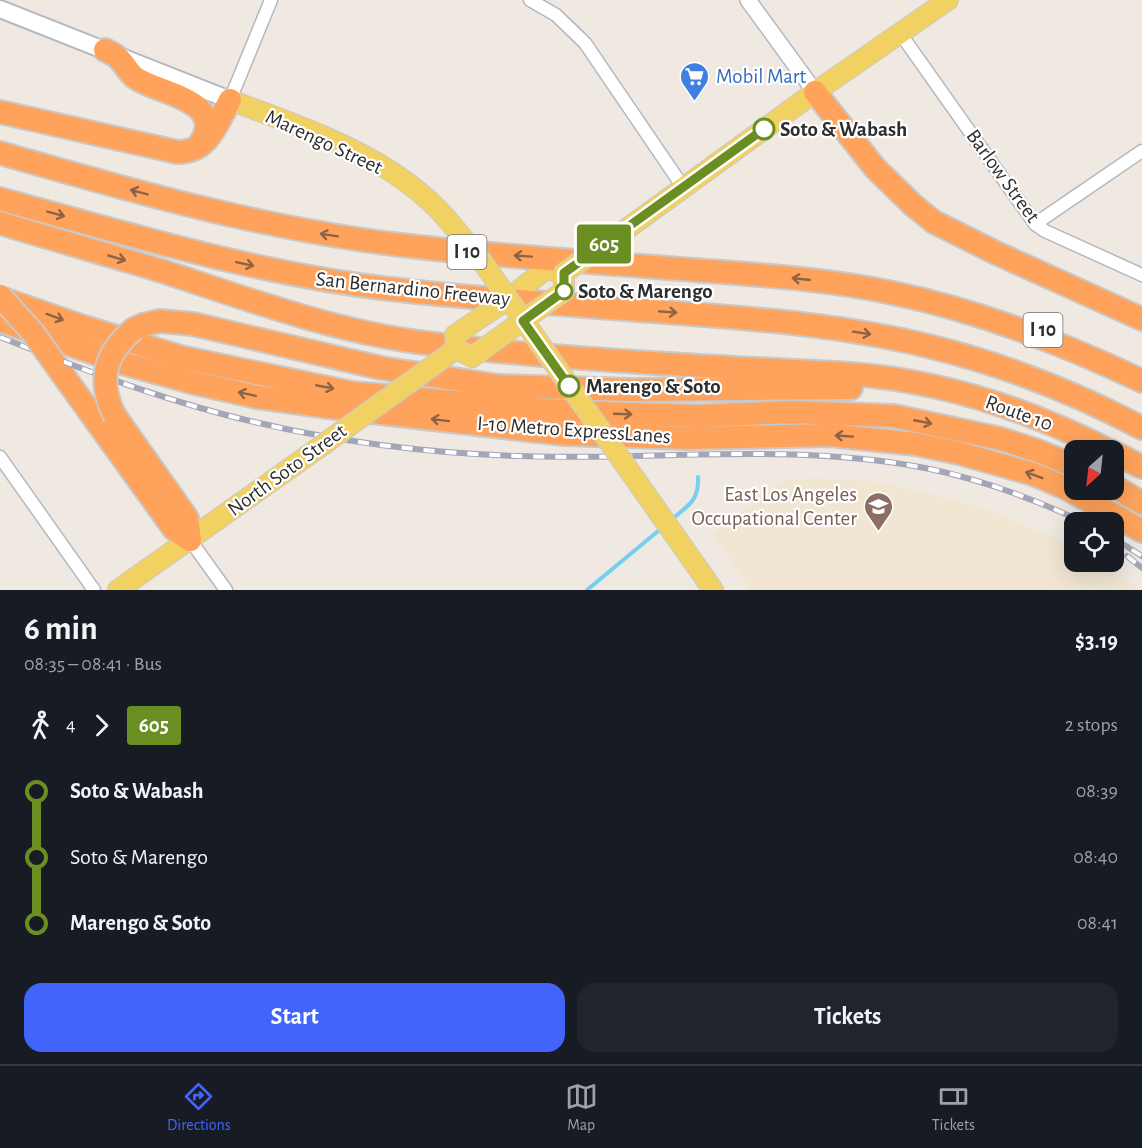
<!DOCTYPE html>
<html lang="en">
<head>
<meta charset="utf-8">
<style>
  :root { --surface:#171b24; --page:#20242c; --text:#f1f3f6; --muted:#9ea1a6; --line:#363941; --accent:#4264fb }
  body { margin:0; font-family:"Alegreya Sans",sans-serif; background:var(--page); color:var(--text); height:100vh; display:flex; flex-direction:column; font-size:22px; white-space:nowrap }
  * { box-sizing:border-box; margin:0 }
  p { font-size:20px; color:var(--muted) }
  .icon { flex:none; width:33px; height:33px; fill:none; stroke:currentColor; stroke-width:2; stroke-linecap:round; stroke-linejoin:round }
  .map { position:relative; height:590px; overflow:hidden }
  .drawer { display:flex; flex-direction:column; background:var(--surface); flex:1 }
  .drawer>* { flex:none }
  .badge { padding:0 12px; border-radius:4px; font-size:21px; line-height:39px }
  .needle { width:39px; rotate:207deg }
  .controls { position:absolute; left:1064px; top:440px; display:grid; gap:12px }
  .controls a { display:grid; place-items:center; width:60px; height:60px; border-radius:12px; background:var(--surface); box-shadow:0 6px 24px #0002; font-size:30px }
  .map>.badge { position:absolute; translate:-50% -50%; box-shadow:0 0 0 3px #fff }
  .legs { display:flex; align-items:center; gap:9px; height:66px; padding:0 24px; font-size:20px }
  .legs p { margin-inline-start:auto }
  .head { display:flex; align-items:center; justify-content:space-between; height:102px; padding:0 24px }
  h1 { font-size:33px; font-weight:700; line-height:45px }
  .button { display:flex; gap:12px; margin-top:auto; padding:12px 24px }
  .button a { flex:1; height:69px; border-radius:18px; background:var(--accent); color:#fff; font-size:24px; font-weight:700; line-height:69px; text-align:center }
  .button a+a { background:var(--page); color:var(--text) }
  ul { padding:0 24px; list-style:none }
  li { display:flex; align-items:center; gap:21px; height:66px; font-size:22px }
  li i { display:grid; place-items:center; width:9px; height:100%; margin:0 8px; background:currentColor }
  li i::after { content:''; width:15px; height:15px; margin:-8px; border:4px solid; border-radius:50%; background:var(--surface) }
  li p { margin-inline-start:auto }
  li:first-child i { background:linear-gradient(#0000 50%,currentColor 0) }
  li:last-child i { background:linear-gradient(currentColor 50%,#0000 0) }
  .menu { display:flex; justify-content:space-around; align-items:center; height:84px; border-top:2px solid var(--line); background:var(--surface); font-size:16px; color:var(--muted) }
  .menu a { display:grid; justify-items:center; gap:3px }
  .menu .active { color:var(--accent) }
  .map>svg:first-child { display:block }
  .education { fill:#f0e6d1 }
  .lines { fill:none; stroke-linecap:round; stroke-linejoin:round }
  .stream { stroke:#75cff0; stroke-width:4 }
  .minor-casing { stroke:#b4b7c1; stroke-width:15 }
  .tertiary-casing { stroke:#b4b7c1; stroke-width:18 }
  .secondary-casing { stroke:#b4b7c1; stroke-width:20 }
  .primary-casing { stroke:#c9c9c9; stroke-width:22 }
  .motorway-casing { stroke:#c9c9c9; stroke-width:26 }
  .minor { stroke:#fff; stroke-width:12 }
  .tertiary { stroke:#fff; stroke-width:15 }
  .secondary { stroke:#fff; stroke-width:16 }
  .primary { stroke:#f2d163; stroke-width:20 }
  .motorway { stroke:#ffa35c; stroke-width:22 }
  .rail-casing { stroke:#a3a6b8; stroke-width:6 }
  .rail { stroke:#fff; stroke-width:4; stroke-dasharray:11; stroke-linecap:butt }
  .primary-bridge-casing { stroke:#c9c9c9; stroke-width:22; stroke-linecap:butt }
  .motorway-bridge-casing { stroke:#c9c9c9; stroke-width:26; stroke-linecap:butt }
  .primary-bridge { stroke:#f2d163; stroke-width:20 }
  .motorway-bridge { stroke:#ffa35c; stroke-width:22 }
  .oneway { stroke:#8c6343 }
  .line-1-casing { stroke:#fff; stroke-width:14 }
  .line-1 { stroke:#6b8e23; stroke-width:9 }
  .stop-1-dot { fill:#fff; stroke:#6b8e23; stroke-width:3 }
  .labels { text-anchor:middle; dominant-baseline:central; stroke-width:4.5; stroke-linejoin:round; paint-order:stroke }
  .shield { fill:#fff; stroke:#6d6d6d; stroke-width:1.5 }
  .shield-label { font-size:20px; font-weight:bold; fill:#2e2e2e }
  .shop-label { font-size:21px; fill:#366cbe; stroke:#fff; text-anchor:start }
  .stop-label { font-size:21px; font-weight:bold; fill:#2e2e2e; stroke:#fff; text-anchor:start }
  .street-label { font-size:21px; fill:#2e2e2e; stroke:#fff }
  .education-label { font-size:21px; fill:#785e54; stroke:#fff; text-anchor:end }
</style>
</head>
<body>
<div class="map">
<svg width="1142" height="590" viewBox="0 0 1142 590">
  <rect width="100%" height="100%" fill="#efe9e1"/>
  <polygon class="education" points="814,478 871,481 928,493 983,508 1011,519 1063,542 1074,548 1074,561 1096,561 1140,590 751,590 712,534 786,480"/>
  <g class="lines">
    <g class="stream">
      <path d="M671 520C688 505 699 502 698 477"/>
      <polyline points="587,590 663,527"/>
    </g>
    <defs>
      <g id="minor">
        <polyline points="530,0 556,15 585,43 683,187"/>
        <polyline points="900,33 1035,224 1045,231 1142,275"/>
        <polyline points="230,100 271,0"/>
        <polyline points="1035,224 1142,151"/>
        <polyline points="0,457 94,590"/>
        <polyline points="190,540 226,590"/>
      </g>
      <polyline id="tertiary" points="748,0 815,92"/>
      <polyline id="secondary" points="0,9 230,100"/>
      <g id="primary">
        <path d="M230 100C306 129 392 156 447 219"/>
        <polyline points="621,233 815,92 948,0"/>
        <polyline points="508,299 546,269 564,273"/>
        <polyline points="697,567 713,590"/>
        <polyline points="118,590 317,449"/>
      </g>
      <g id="motorway">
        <path d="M105 50C109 52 114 54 117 57 125 63 128 73 136 78 159 94 228 100 200 144"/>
        <polyline points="815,92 875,168 913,205 934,222 994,252 1142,319"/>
        <path d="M0 112 177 152C208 153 217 124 230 100"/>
        <path d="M0 153C132 191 264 229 401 245 499 257 597 262 694 270 761 275 828 279 893 293 980 311 1062 343 1142 381"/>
        <path d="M0 199C128 234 257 274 390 289 485 300 581 305 677 313 761 319 846 326 928 346 1002 364 1074 392 1142 428"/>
        <path d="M0 223C55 240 110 255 165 272 247 299 331 330 418 342 518 355 619 361 720 367 764 370 808 371 852 374 941 381 1029 410 1108 450"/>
        <polyline points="0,298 81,326 180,357 352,393 545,410 625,414 698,416 792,412 894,416 1001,439 1038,451 1074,466"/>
        <polyline points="0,320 122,363 191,382 257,397 329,407 564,434 690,438 830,435 916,444 959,453 1033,474 1068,489 1142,531"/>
        <polyline points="134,329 143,325 160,321 193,324 381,368 499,386 631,390 851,388"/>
        <polyline points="53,361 174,529 190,540"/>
        <polyline points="115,416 187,518 190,540"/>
        <polyline points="1113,452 1142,467"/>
        <polyline points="1113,486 1142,503"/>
      </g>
    </defs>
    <use href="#minor" class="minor-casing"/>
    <use href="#tertiary" class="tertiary-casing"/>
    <use href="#secondary" class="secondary-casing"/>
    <use href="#primary" class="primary-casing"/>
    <use href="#motorway" class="motorway-casing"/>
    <use href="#minor" class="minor"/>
    <use href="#tertiary" class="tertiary"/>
    <use href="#secondary" class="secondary"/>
    <use href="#primary" class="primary"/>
    <use href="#motorway" class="motorway"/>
    <defs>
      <g id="rail">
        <path d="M0 337C74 366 149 395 226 415 322 440 420 453 518 456 653 461 791 442 925 468 980 479 1032 498 1083 522"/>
        <polyline points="1113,538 1142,556"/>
        <polyline points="1127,556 1142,568"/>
      </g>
    </defs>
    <use href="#rail" class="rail-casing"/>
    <use href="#rail" class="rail"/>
    <defs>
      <g id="primary-bridge">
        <polyline points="447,219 481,260 697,567"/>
        <polyline points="456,349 472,357 564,291 564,273 621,233"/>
        <polyline points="456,349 455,335 508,299"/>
        <polyline points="317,449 456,349"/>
      </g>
      <g id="motorway-bridge">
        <polyline points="0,296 34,334 53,361"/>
        <path d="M115 416C97 381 105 353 134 329"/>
      </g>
    </defs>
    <use href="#primary-bridge" class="primary-bridge-casing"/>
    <use href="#motorway-bridge" class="motorway-bridge-casing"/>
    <use href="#primary-bridge" class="primary-bridge"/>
    <use href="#motorway-bridge" class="motorway-bridge"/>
  </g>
  <defs><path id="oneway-shaft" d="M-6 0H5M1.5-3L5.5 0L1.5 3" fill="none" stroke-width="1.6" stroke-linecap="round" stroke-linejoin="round" transform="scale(1.5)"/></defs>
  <g class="oneway">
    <use href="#oneway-shaft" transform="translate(139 192) rotate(-165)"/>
    <use href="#oneway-shaft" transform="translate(56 214) rotate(15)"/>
    <use href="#oneway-shaft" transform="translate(329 235) rotate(-171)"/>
    <use href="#oneway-shaft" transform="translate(523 256) rotate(-176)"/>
    <use href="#oneway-shaft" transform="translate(117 258) rotate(16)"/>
    <use href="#oneway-shaft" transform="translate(245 264) rotate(12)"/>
    <use href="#oneway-shaft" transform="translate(801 279) rotate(-174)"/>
    <use href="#oneway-shaft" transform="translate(668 312) rotate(4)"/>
    <use href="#oneway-shaft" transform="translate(55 317) rotate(20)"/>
    <use href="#oneway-shaft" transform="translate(862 333) rotate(9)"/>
    <use href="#oneway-shaft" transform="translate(325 387) rotate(11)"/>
    <use href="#oneway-shaft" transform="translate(247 394) rotate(-168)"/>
    <use href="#oneway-shaft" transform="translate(623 414) rotate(2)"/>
    <use href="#oneway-shaft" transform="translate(440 420) rotate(-173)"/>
    <use href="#oneway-shaft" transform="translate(923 422) rotate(11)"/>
    <use href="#oneway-shaft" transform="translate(844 436) rotate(-176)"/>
    <use href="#oneway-shaft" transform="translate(1034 475) rotate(-160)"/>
  </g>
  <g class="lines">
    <defs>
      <polyline id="line-1" points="569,386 523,321 564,291 564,273 764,129"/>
    </defs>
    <use href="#line-1" class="line-1-casing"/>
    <use href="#line-1" class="line-1"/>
  </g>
  <defs>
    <symbol id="supermarket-pin" viewBox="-11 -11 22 30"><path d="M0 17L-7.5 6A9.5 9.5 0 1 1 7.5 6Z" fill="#3f7fe0" stroke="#fff"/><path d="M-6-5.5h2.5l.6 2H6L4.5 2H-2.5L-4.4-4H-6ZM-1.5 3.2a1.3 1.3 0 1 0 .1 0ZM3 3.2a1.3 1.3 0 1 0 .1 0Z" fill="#fff"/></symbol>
    <symbol id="school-pin" viewBox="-11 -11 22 30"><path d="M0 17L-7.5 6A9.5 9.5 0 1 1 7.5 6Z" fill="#8d6e63" stroke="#fff"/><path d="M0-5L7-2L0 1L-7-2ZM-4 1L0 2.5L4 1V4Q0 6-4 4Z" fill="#fff"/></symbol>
  </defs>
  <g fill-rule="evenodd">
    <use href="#supermarket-pin" x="678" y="60" width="33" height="45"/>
    <use href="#school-pin" x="862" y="490" width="33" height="45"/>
  </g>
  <g class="stop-1-dot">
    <circle cx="764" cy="129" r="10"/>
    <circle cx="564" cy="291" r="8"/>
    <circle cx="569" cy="386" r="10"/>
  </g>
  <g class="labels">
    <g class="shield">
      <rect x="447.5" y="235" width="39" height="34" rx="4.5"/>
      <rect x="1023.5" y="313" width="39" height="34" rx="4.5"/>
    </g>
    <g class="shield-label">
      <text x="467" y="252">I 10</text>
      <text x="1043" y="330">I 10</text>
    </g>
    <g class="shop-label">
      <text x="716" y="76">Mobil Mart</text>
    </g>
    <g class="stop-label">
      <text x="780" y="129">Soto &amp; Wabash</text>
      <text x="578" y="291">Soto &amp; Marengo</text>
      <text x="586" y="386">Marengo &amp; Soto</text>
    </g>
    <g class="street-label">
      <text transform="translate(324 142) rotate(25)">Marengo Street</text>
      <text transform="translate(1003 176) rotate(54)">Barlow Street</text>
      <text transform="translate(413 289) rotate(6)">San Bernardino Freeway</text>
      <text transform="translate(1019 413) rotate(20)">Route 10</text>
      <text transform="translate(574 430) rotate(4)">I-10 Metro ExpressLanes</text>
      <text transform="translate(287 470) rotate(-36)">North Soto Street</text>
    </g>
    <g class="education-label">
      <text x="857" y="494">East Los Angeles<tspan x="857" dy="24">Occupational Center</tspan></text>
    </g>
  </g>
</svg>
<div class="controls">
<a><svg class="needle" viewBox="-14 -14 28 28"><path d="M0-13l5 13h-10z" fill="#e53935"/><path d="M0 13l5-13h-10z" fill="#9ea1a6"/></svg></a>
<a><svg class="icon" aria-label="locate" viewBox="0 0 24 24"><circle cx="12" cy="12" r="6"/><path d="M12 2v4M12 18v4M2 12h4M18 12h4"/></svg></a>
</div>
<b class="badge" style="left:604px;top:244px;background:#6b8e23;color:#fff">605</b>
</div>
<section class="drawer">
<div class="head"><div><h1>6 min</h1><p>08:35 – 08:41 · Bus</p></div><b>$3.19</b></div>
<div class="legs"><svg class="icon" aria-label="walk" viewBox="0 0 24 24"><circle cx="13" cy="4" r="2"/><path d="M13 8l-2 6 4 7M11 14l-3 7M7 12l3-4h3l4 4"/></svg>4<svg class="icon" aria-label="forward" viewBox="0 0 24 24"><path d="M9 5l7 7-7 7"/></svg><b class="badge" style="background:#6b8e23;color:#fff">605</b><p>2 stops</p></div>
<ul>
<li><i style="color:#6b8e23"></i><b>Soto &amp; Wabash</b><p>08:39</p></li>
<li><i style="color:#6b8e23"></i><span>Soto &amp; Marengo</span><p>08:40</p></li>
<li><i style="color:#6b8e23"></i><b>Marengo &amp; Soto</b><p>08:41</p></li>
</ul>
<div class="button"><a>Start</a><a>Tickets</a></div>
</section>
<nav class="menu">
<a class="active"><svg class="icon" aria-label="directions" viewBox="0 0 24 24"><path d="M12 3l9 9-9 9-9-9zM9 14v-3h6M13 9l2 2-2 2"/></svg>Directions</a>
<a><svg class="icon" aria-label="map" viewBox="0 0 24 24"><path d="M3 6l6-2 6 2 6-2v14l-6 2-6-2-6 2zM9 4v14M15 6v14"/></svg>Map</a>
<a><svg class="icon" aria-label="tickets" viewBox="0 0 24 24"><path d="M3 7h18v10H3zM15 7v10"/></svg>Tickets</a>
</nav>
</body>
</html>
